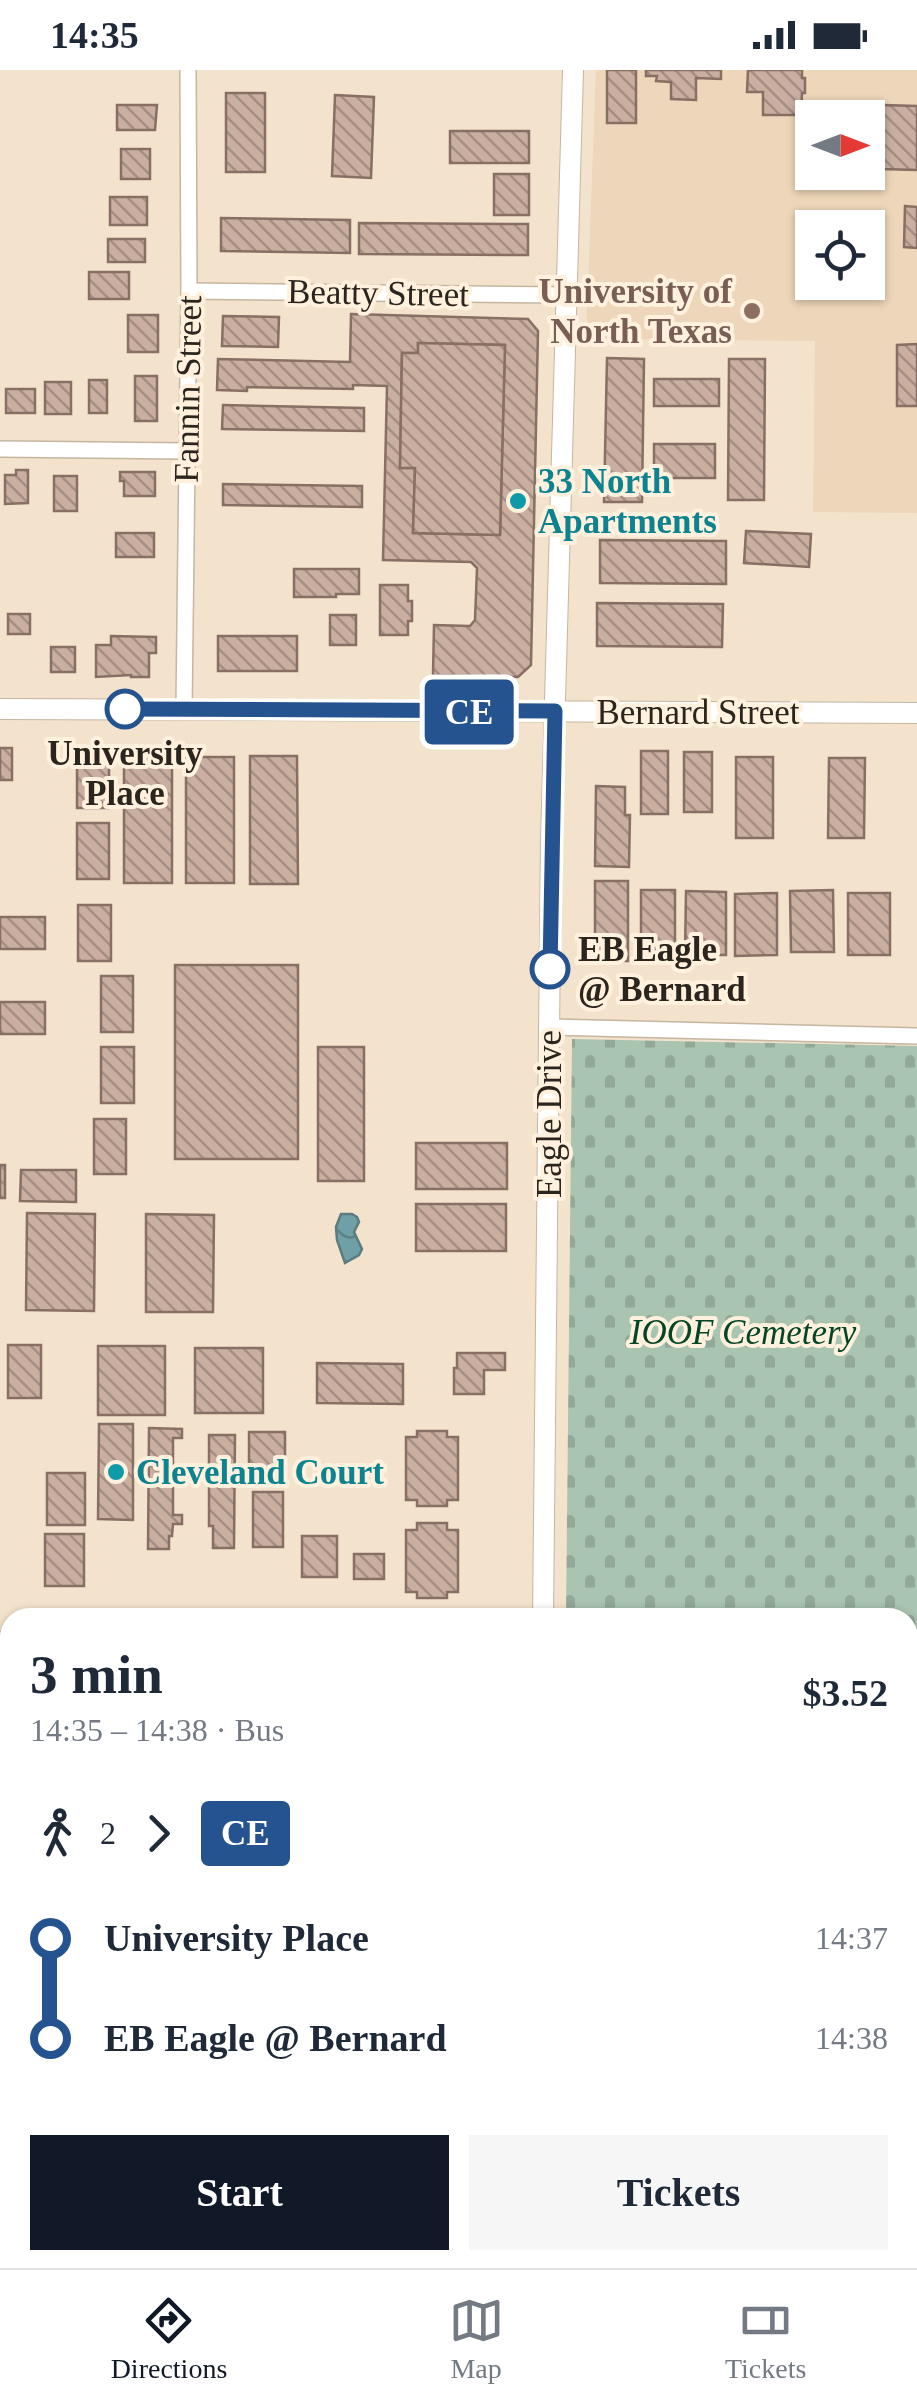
<!DOCTYPE html>
<html lang="en">
<head>
<meta charset="utf-8">
<style>
  :root { --surface:#fff; --page:#f6f6f7; --text:#1f2937; --muted:#747a83; --line:#e0e1e3; --accent:#111827 }
  body { margin:0; font-family:Georgia,serif; background:var(--page); color:var(--text); height:100vh; display:flex; flex-direction:column; font-size:38px; white-space:nowrap }
  * { box-sizing:border-box; margin:0 }
  p { font-size:32px; color:var(--muted) }
  .icon { flex:none; width:55px; height:55px; fill:none; stroke:currentColor; stroke-width:2; stroke-linecap:round; stroke-linejoin:round }
  .map { position:relative; flex:1; overflow:hidden }
  .details { position:absolute; left:0px; top:1538px; width:918px; height:662px; display:flex; flex-direction:column; background:var(--surface); border-radius:30px 30px 0 0; box-shadow:0 2px 8px #0004 }
  .details>* { flex:none }
  .badge { padding:0 20px; border-radius:8px; font-size:35px; line-height:65px }
  .needle { width:65px; rotate:90deg }
  .tools { position:absolute; left:795px; top:30px; display:grid; gap:20px }
  .tools a { display:grid; place-items:center; width:90px; height:90px; border-radius:0px; background:var(--surface); box-shadow:0 2px 8px #0004; font-size:50px }
  .map>.badge { position:absolute; translate:-50% -50%; box-shadow:0 0 0 5px #fff }
  .legs { display:flex; align-items:center; gap:15px; height:110px; padding:0 30px; font-size:32px }
  .legs p { margin-inline-start:auto }
  .summary { display:flex; align-items:center; justify-content:space-between; height:170px; padding:0 30px }
  h1 { font-size:55px; font-weight:600; line-height:75px }
  .button { display:flex; gap:20px; margin-top:auto; padding:20px 30px }
  .button a { flex:1; height:115px; border-radius:0px; background:var(--accent); color:#fff; font-size:40px; font-weight:600; line-height:115px; text-align:center }
  .button a+a { background:var(--page); color:var(--text) }
  ul { padding:0 30px; list-style:none }
  li { display:flex; align-items:center; gap:35px; height:100px; font-size:38px }
  li i { display:grid; place-items:center; width:15px; height:100%; margin:0 12px; background:currentColor }
  li i::after { content:''; width:25px; height:25px; margin:-12px; border:8px solid; border-radius:50%; background:var(--surface) }
  li p { margin-inline-start:auto }
  li:first-child i { background:linear-gradient(#0000 50%,currentColor 0) }
  li:last-child i { background:linear-gradient(currentColor 50%,#0000 0) }
  .status { display:flex; justify-content:space-between; align-items:center; height:70px; padding:0 50px; background:var(--surface); direction:ltr }
  .status svg { height:28px; fill:currentColor }
  .dock { display:flex; justify-content:space-around; align-items:center; height:140px; border-top:2px solid var(--line); background:var(--surface); font-size:28px; color:var(--muted) }
  .dock a { display:grid; justify-items:center; gap:5px }
  .dock .active { color:var(--accent) }
  .map>svg:first-child { display:block }
  .built { fill:#edd6b9; fill-rule:evenodd }
  .green { fill:#a9c4b1 }
  .cemetery { fill:url(#cemetery-stones) }
  .water { fill:url(#water-waves); stroke:#5c7b7e; stroke-width:2.5 }
  .building { fill:url(#building-back-hatch); stroke:#886f63; stroke-width:2.5; fill-rule:evenodd }
  .lines { fill:none; stroke-linecap:round; stroke-linejoin:round }
  .street-casing { stroke:#c6b59f; stroke-width:18 }
  .secondary-casing { stroke:#c6b59f; stroke-width:22 }
  .street { stroke:#fff; stroke-width:15 }
  .secondary { stroke:#fff; stroke-width:20 }
  .line-1-casing { stroke:#fff; stroke-width:22 }
  .line-1 { stroke:#24538f; stroke-width:15 }
  .education-dot { fill:#8d6e63; stroke:#fff1de; stroke-width:4 }
  .culture-dot { fill:#0f9aa8; stroke:#fff1de; stroke-width:4 }
  .stop-1-dot { fill:#fff; stroke:#24538f; stroke-width:5 }
  .labels { text-anchor:middle; dominant-baseline:central; stroke-width:8; stroke-linejoin:round; paint-order:stroke }
  .education-label { font-size:35px; font-weight:bold; fill:#785e54; stroke:#fff1de; text-anchor:end }
  .street-label { font-size:35px; fill:#2c251d; stroke:#fff1de }
  .culture-label { font-size:35px; font-weight:bold; fill:#0d838f; stroke:#fff1de; text-anchor:start }
  .stop-label { font-size:35px; font-weight:bold; fill:#2c251d; stroke:#fff1de }
  .park-label { font-size:35px; font-style:italic; fill:#044525; stroke:#fff1de }
</style>
</head>
<body>
<div class="status"><b>14:35</b><svg viewBox="0 0 49 12"><path d="M0 12V9h3v3zM5 12V6h3v6zM10 12V3h3v9zM15 12V0h3v12zM26 1h20v11H26zM47 4h2v5h-2z"/></svg></div>
<div class="map">
<svg width="917" height="2198" viewBox="0 0 917 2198">
  <defs>
    <pattern id="cemetery-stones" width="16" height="16" patternUnits="userSpaceOnUse" patternTransform="scale(2.5)"><rect width="16" height="16" fill="#a9c4b1"/><path d="M2 7V4a2 2 0 0 1 4 0v3zM10 15v-3a2 2 0 0 1 4 0v3z" fill="#92a898"/></pattern>
    <pattern id="water-waves" width="16" height="10" patternUnits="userSpaceOnUse" patternTransform="scale(2.5)"><rect width="16" height="10" fill="#70a0a7"/><path d="M0 5q4-4 8 0t8 0" fill="none" stroke="#5c8287"/></pattern>
    <pattern id="building-back-hatch" width="6" height="6" patternUnits="userSpaceOnUse" patternTransform="scale(2.5)"><rect width="6" height="6" fill="#caafa1"/><path d="M-1 5l2 2M0 0l6 6M5-1l2 2" fill="none" stroke="#a48e83"/></pattern>
  </defs>
  <rect width="100%" height="100%" fill="#f4e3cc"/>
  <g class="built">
    <path d="M596 0H917V443L813 442 815 271 586 269ZM812 48H868V102H812ZM812 158H868V212H812Z"/>
    <polygon points="10,2107 10,2190 481,2190 481,2198 0,2198 0,2111"/>
  </g>
  <polygon class="green" points="104,2190 349,2190 350,2198 104,2198"/>
  <polygon class="cemetery" points="572,969 917,976 917,1795 908,1795 908,1548 566,1547"/>
  <polygon class="water" points="341,1144 352,1144 357,1147 359,1152 354,1162 362,1179 359,1185 345,1193 337,1170 336,1157"/>
  <g class="building">
    <rect x="607" y="0" width="29" height="53"/>
    <polygon points="646,0 721,0 721,9 696,8 696,30 671,29 671,12 656,11 657,6 646,6"/>
    <polygon points="748,0 802,0 802,8 805,8 805,23 802,23 801,45 763,45 763,22 747,22"/>
    <rect x="226" y="23" width="39" height="79"/>
    <polygon points="335,25 374,27 371,108 332,106"/>
    <polygon points="117,35 157,35 155,60 117,60"/>
    <polygon points="883,35 917,36 917,100 882,99"/>
    <rect x="450" y="61" width="79" height="32"/>
    <rect x="121" y="79" width="29" height="30"/>
    <rect x="494" y="104" width="35" height="41"/>
    <rect x="110" y="127" width="37" height="28"/>
    <polygon points="905,136 917,137 917,178 904,177"/>
    <polygon points="221,148 350,150 350,183 221,181"/>
    <polygon points="359,153 528,154 528,185 359,184"/>
    <rect x="108" y="169" width="37" height="23"/>
    <rect x="89" y="202" width="40" height="27"/>
    <path d="M351 244 528 249 538 261 531 595 518 607 433 605 434 555 470 556 475 550 477 498 471 492 383 490 387 316 353 315V319L247 317V321L217 320 218 289 350 292ZM418 273 505 275 500 465 413 463 415 398H400L402 283H418Z"/>
    <rect x="128" y="245" width="30" height="37"/>
    <polygon points="223,246 279,247 278,277 222,276"/>
    <polygon points="418,273 505,275 500,465 413,463 415,398 400,398 402,283 418,283"/>
    <polygon points="917,274 917,336 897,336 897,275"/>
    <polygon points="607,288 644,289 642,432 604,432"/>
    <polygon points="729,289 765,289 764,430 728,430"/>
    <rect x="135" y="306" width="22" height="45"/>
    <rect x="654" y="309" width="65" height="27"/>
    <rect x="89" y="310" width="18" height="33"/>
    <rect x="45" y="312" width="26" height="32"/>
    <rect x="6" y="319" width="29" height="24"/>
    <polygon points="223,335 364,338 364,361 222,359"/>
    <rect x="654" y="374" width="61" height="34"/>
    <polygon points="16,400 28,400 28,433 5,434 5,405 16,405"/>
    <polygon points="120,402 155,402 155,426 124,426 124,411 120,411"/>
    <rect x="54" y="406" width="23" height="35"/>
    <polygon points="223,414 362,416 362,437 223,435"/>
    <polygon points="746,461 811,464 809,497 744,493"/>
    <rect x="116" y="463" width="38" height="24"/>
    <polygon points="600,470 726,471 726,514 600,513"/>
    <polygon points="294,499 359,499 359,524 336,524 336,527 294,527"/>
    <polygon points="380,515 408,515 408,531 412,531 412,551 408,551 408,565 380,565"/>
    <polygon points="597,533 723,534 722,577 597,576"/>
    <rect x="8" y="544" width="22" height="20"/>
    <rect x="330" y="545" width="26" height="30"/>
    <polygon points="111,566 156,567 156,583 149,583 149,607 131,607 131,605 96,607 96,575 111,575"/>
    <rect x="218" y="566" width="79" height="35"/>
    <rect x="51" y="577" width="24" height="25"/>
    <rect x="0" y="678" width="12" height="32"/>
    <rect x="641" y="681" width="27" height="63"/>
    <rect x="684" y="682" width="28" height="60"/>
    <rect x="77" y="683" width="32" height="55"/>
    <polygon points="250,686 297,686 298,814 250,814"/>
    <rect x="124" y="687" width="48" height="126"/>
    <rect x="186" y="687" width="48" height="126"/>
    <rect x="736" y="687" width="37" height="81"/>
    <polygon points="829,688 865,688 864,768 828,768"/>
    <polygon points="596,716 625,717 625,745 630,745 629,797 595,796"/>
    <rect x="77" y="753" width="32" height="56"/>
    <rect x="595" y="811" width="33" height="80"/>
    <rect x="641" y="820" width="34" height="62"/>
    <polygon points="833,820 834,882 791,882 790,821"/>
    <polygon points="686,821 726,822 726,885 685,885"/>
    <polygon points="777,823 777,885 735,886 735,824"/>
    <rect x="848" y="823" width="42" height="62"/>
    <rect x="78" y="835" width="33" height="56"/>
    <rect x="0" y="847" width="45" height="32"/>
    <rect x="175" y="895" width="123" height="194"/>
    <rect x="101" y="906" width="32" height="56"/>
    <rect x="0" y="932" width="45" height="32"/>
    <rect x="101" y="977" width="33" height="56"/>
    <rect x="318" y="977" width="46" height="134"/>
    <rect x="94" y="1049" width="32" height="55"/>
    <rect x="416" y="1073" width="91" height="46"/>
    <rect x="0" y="1095" width="5" height="33"/>
    <polygon points="21,1100 76,1100 76,1132 20,1131"/>
    <rect x="416" y="1134" width="90" height="47"/>
    <polygon points="27,1143 95,1144 94,1241 26,1240"/>
    <polygon points="146,1144 214,1145 213,1242 146,1242"/>
    <rect x="8" y="1275" width="33" height="53"/>
    <rect x="98" y="1276" width="67" height="69"/>
    <rect x="195" y="1278" width="68" height="65"/>
    <polygon points="457,1283 505,1283 505,1300 484,1300 484,1324 454,1324 454,1298 457,1298"/>
    <polygon points="317,1293 403,1294 403,1334 317,1333"/>
    <polygon points="99,1354 133,1354 133,1450 98,1449"/>
    <polygon points="149,1358 182,1359 182,1368 173,1368 173,1445 182,1445 182,1454 173,1454 172,1466 169,1466 169,1479 148,1479"/>
    <polygon points="417,1361 447,1361 447,1367 458,1367 458,1430 447,1430 447,1436 417,1436 417,1430 406,1430 406,1367 417,1367"/>
    <rect x="249" y="1362" width="36" height="43"/>
    <polygon points="209,1365 235,1365 234,1478 213,1478 213,1456 209,1456"/>
    <rect x="47" y="1403" width="38" height="52"/>
    <rect x="253" y="1422" width="30" height="55"/>
    <polygon points="417,1453 447,1453 447,1460 458,1460 458,1522 447,1522 447,1528 417,1528 417,1522 406,1522 406,1460 417,1460"/>
    <rect x="45" y="1464" width="39" height="52"/>
    <rect x="302" y="1466" width="35" height="41"/>
    <rect x="354" y="1484" width="30" height="25"/>
    <polygon points="4,1598 10,1598 10,1658 3,1658"/>
    <rect x="908" y="1923" width="9" height="41"/>
    <polygon points="0,2120 5,2121 3,2134 7,2135 0,2182"/>
    <polygon points="44,2190 77,2190 76,2198 43,2198"/>
  </g>
  <g class="lines">
    <defs>
      <g id="street">
        <polyline points="189,221 567,225"/>
        <polyline points="0,379 187,381"/>
        <polyline points="184,639 189,221 188,0"/>
        <polyline points="550,957 917,966"/>
        <polyline points="0,1570 10,1570"/>
        <polyline points="908,1984 917,1984"/>
      </g>
      <g id="secondary">
        <polyline points="0,639 917,643"/>
        <polyline points="543,1548 551,770 573,0"/>
        <polyline points="908,1845 917,1844"/>
        <polyline points="908,1884 917,1882"/>
        <polyline points="0,2035 10,2031"/>
        <polyline points="0,2074 10,2070"/>
        <polyline points="538,2198 538,2190"/>
      </g>
    </defs>
    <use href="#street" class="street-casing"/>
    <use href="#secondary" class="secondary-casing"/>
    <use href="#street" class="street"/>
    <use href="#secondary" class="secondary"/>
  </g>
  <g class="lines">
    <defs>
      <polyline id="line-1" points="125,639 555,641 550,899"/>
    </defs>
    <use href="#line-1" class="line-1-casing"/>
    <use href="#line-1" class="line-1"/>
  </g>
  <circle class="education-dot" cx="752" cy="241" r="10"/>
  <g class="culture-dot">
    <circle cx="518" cy="431" r="10"/>
    <circle cx="116" cy="1402" r="10"/>
  </g>
  <g class="stop-1-dot">
    <circle cx="125" cy="639" r="18"/>
    <circle cx="550" cy="899" r="18"/>
  </g>
  <g class="labels">
    <g class="education-label">
      <text x="732" y="221">University of<tspan x="732" dy="40">North Texas</tspan></text>
    </g>
    <g class="street-label">
      <text transform="translate(378 223) rotate(1)">Beatty Street</text>
      <text transform="translate(188 319) rotate(-89)">Fannin Street</text>
      <text x="698" y="642">Bernard Street</text>
      <text transform="translate(549 1044) rotate(-90)">Eagle Drive</text>
    </g>
    <g class="culture-label">
      <text x="538" y="411">33 North<tspan x="538" dy="40">Apartments</tspan></text>
      <text x="136" y="1402">Cleveland Court</text>
    </g>
    <g class="stop-label">
      <text x="125" y="683">University<tspan x="125" dy="40">Place</tspan></text>
      <text x="578" y="879" text-anchor="start">EB Eagle<tspan x="578" dy="40">@ Bernard</tspan></text>
    </g>
    <g class="park-label">
      <text x="743" y="1262">IOOF Cemetery</text>
    </g>
  </g>
</svg>
<div class="tools">
<a><svg class="needle" viewBox="-14 -14 28 28"><path d="M0-13l5 13h-10z" fill="#e53935"/><path d="M0 13l5-13h-10z" fill="#747a83"/></svg></a>
<a><svg class="icon" aria-label="locate" viewBox="0 0 24 24"><circle cx="12" cy="12" r="6"/><path d="M12 2v4M12 18v4M2 12h4M18 12h4"/></svg></a>
</div>
<b class="badge" style="left:469px;top:642px;background:#24538f;color:#fff">CE</b>
<section class="details">
<div class="summary"><div><h1>3 min</h1><p>14:35 – 14:38 · Bus</p></div><b>$3.52</b></div>
<div class="legs"><svg class="icon" aria-label="walk" viewBox="0 0 24 24"><circle cx="13" cy="4" r="2"/><path d="M13 8l-2 6 4 7M11 14l-3 7M7 12l3-4h3l4 4"/></svg>2<svg class="icon" aria-label="forward" viewBox="0 0 24 24"><path d="M9 5l7 7-7 7"/></svg><b class="badge" style="background:#24538f;color:#fff">CE</b></div>
<ul>
<li><i style="color:#24538f"></i><b>University Place</b><p>14:37</p></li>
<li><i style="color:#24538f"></i><b>EB Eagle @ Bernard</b><p>14:38</p></li>
</ul>
<div class="button"><a>Start</a><a>Tickets</a></div>
</section>
</div>
<nav class="dock">
<a class="active"><svg class="icon" aria-label="directions" viewBox="0 0 24 24"><path d="M12 3l9 9-9 9-9-9zM9 14v-3h6M13 9l2 2-2 2"/></svg>Directions</a>
<a><svg class="icon" aria-label="map" viewBox="0 0 24 24"><path d="M3 6l6-2 6 2 6-2v14l-6 2-6-2-6 2zM9 4v14M15 6v14"/></svg>Map</a>
<a><svg class="icon" aria-label="tickets" viewBox="0 0 24 24"><path d="M3 7h18v10H3zM15 7v10"/></svg>Tickets</a>
</nav>
</body>
</html>
